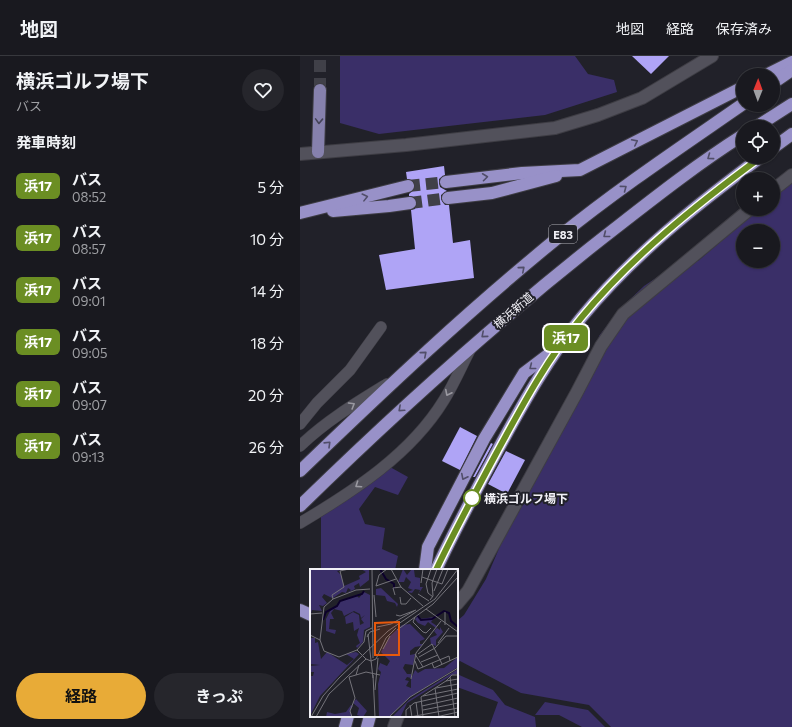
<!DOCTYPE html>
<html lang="ja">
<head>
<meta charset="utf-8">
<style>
  :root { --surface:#19191f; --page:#26262c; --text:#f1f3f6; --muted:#9fa0a4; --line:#37383d; --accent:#e8ab37 }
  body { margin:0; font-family:Commissioner,"Noto Sans JP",sans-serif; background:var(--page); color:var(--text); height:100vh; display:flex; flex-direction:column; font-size:15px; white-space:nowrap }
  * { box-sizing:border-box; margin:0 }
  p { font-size:13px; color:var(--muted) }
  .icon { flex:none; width:22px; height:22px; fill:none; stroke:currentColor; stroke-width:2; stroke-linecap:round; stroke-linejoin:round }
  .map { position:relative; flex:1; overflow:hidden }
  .sheet { display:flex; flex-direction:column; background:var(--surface); width:300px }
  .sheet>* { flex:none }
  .badge { padding:0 8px; border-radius:6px; font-size:14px; line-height:26px }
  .needle { width:26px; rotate:1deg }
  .buttons { position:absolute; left:436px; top:12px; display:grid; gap:8px }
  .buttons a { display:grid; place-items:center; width:44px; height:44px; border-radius:50%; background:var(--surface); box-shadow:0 1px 3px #0004,0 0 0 1px var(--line); font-size:20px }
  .map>.badge { position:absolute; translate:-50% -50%; box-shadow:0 0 0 2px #fff }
  h2 { padding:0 16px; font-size:15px; line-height:36px }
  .round { display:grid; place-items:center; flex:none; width:42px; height:42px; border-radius:21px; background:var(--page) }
  .headline { display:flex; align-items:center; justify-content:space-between; height:68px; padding:0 16px }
  h1 { font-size:19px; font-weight:700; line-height:30px }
  .cta { display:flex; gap:8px; margin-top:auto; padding:8px 16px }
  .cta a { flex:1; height:46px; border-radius:24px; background:var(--accent); color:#111; font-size:16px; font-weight:700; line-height:46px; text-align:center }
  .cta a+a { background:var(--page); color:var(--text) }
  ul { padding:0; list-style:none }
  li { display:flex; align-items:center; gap:12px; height:52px; padding:0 16px }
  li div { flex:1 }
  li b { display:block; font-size:15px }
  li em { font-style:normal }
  li .badge { min-width:44px; font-weight:700; text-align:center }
  header { display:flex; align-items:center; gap:24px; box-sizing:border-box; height:56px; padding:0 20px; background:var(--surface); border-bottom:1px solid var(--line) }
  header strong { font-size:19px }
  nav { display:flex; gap:22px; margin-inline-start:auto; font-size:14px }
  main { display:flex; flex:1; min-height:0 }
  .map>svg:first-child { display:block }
  .green { fill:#3a2f68; fill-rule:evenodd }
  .building { fill:#afa4f6 }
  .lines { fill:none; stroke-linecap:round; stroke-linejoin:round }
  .primary-tunnel { stroke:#404048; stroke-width:12; stroke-dasharray:12 6; stroke-linecap:butt }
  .trunk-tunnel { stroke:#404048; stroke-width:12; stroke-dasharray:12 6; stroke-linecap:butt }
  .service-casing { stroke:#3e3d44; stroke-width:12 }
  .minor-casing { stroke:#3e3d44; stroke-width:14 }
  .tertiary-casing { stroke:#3e3d44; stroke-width:14 }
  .primary-casing { stroke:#3e3d44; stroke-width:14 }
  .trunk-casing { stroke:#3e3d44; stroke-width:14 }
  .service { stroke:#52515b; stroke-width:11 }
  .minor { stroke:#52515b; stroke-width:12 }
  .tertiary { stroke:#52515b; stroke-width:12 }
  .primary { stroke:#8681ad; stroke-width:12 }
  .trunk { stroke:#9891c8; stroke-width:12 }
  .oneway { stroke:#444357 }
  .oneway2 { stroke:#514e69 }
  .oneway3 { stroke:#9a99a1 }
  .line-casing { stroke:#fff; stroke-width:9 }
  .line { stroke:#6b8e23; stroke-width:6 }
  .stop-dot { fill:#fff; stroke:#6b8e23; stroke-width:2 }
  .labels { text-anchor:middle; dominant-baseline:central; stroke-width:4; stroke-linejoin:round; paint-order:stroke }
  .shield { fill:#212129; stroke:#b3b3b9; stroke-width:1 }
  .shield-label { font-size:11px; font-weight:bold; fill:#f2f1f7 }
  .street-label { font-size:12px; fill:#f2f1f7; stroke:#212129 }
  .stop-label { font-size:12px; font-weight:bold; fill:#f2f1f7; stroke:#212129; text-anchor:start }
  .inset-river { fill:none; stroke:#0c002b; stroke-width:2 }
  .inset-road { fill:none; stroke:#75747b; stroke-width:1 }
  .view { fill:#e8590c; fill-opacity:0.15; stroke:#e8590c; stroke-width:2 }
  .inset-edge { fill:none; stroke:#f2f1f7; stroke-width:2 }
</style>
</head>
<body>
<header>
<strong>地図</strong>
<nav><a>地図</a><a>経路</a><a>保存済み</a></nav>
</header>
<main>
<section class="sheet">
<div class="headline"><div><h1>横浜ゴルフ場下</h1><p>バス</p></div><a class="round"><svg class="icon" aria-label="heart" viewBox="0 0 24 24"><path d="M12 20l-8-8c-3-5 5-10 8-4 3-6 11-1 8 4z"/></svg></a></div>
<h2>発車時刻</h2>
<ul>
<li><span class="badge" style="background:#6b8e23;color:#fff">浜17</span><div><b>バス</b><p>08:52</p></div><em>5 分</em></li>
<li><span class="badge" style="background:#6b8e23;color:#fff">浜17</span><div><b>バス</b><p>08:57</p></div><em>10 分</em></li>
<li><span class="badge" style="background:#6b8e23;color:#fff">浜17</span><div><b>バス</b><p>09:01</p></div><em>14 分</em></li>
<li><span class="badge" style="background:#6b8e23;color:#fff">浜17</span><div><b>バス</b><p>09:05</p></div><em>18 分</em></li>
<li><span class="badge" style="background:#6b8e23;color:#fff">浜17</span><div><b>バス</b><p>09:07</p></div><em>20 分</em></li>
<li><span class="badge" style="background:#6b8e23;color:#fff">浜17</span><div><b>バス</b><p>09:13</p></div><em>26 分</em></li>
</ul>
<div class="cta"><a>経路</a><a>きっぷ</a></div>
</section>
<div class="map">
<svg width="492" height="671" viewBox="0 0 492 671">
  <rect width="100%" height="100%" fill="#212129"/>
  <g class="green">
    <polygon points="40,0 275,0 288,18 314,24 317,36 245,59 79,78 40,67"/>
    <path d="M492 127V671H311L289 649 221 637 160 605 157 607V565L164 559 186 523 212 462 294 313 299 280 320 253 344 230 380 206 398 205 459 153H473V142ZM443 175H473V205H443Z"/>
    <polygon points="90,411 108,421 98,439 75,431 59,453 65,468 85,472 82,493 98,500 95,514 21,514 21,461"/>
    <polygon points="157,618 193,634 205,649 235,661 236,671 189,671 198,646 157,631"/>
    <polygon points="245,646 288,654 305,671 282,671 259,659 235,659"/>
  </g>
  <g class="building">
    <polygon points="332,0 369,0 351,18"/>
    <polygon points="144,110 145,119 139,123 139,127 140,131 147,135 141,139 141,143 145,149 149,149 153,187 170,184 174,222 86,234 79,199 115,193 111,154 115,153 117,146 116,142 109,140 109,138 115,132 115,129 113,125 107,123 106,116"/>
    <polygon points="160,371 177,380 160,414 142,405"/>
    <polygon points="191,387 193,388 175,421 173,421"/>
    <polygon points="206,395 225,404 207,438 188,428"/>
  </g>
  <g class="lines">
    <polyline class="primary-tunnel" points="20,34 20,0"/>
    <g class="trunk-tunnel">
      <polyline points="108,130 146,126"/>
      <polyline points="110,147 148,142"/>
    </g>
    <defs>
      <g id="service">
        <polyline points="0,368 17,347 50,314 81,271"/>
        <path d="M0 390C26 365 56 347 87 328"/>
        <path d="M0 467C54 435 111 398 144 344 154 328 162 309 171 292"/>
      </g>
      <g id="minor">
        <polyline points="473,134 492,119"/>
        <polyline points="157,548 168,535 277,336 301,290 323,258 450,153"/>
        <polyline points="94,671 98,660"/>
      </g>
      <polyline id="tertiary" points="0,98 106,89 255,72 298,59 342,42 412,0"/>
      <polyline id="primary" points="18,96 20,34"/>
      <g id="trunk">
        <polyline points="466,19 492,6"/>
        <polyline points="473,27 492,14"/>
        <polyline points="456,71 492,48"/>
        <polyline points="473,92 492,78"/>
        <polyline points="146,126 222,117 280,114 443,31"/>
        <polyline points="148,142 192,137 256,120"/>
        <polyline points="33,155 89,150 110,147"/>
        <polyline points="0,157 108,130"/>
        <path d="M0 415C84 334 169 254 260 180 318 133 381 91 443 48"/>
        <path d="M0 450C97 355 197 265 304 181 349 146 394 110 443 79"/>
        <polyline points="125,514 128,491 184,383 224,317 253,295"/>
        <path d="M136 514C156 471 179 429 201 388 225 344 249 301 281 262 332 200 396 149 461 101"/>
        <polyline points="0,554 11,559"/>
        <polyline points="45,671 48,660"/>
        <polyline points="67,671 70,660"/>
      </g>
    </defs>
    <use href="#service" class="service-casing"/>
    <use href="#minor" class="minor-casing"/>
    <use href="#tertiary" class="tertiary-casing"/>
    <use href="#primary" class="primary-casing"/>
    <use href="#trunk" class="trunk-casing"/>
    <use href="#service" class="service"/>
    <use href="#minor" class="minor"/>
    <use href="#tertiary" class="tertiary"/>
    <use href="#primary" class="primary"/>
    <use href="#trunk" class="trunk"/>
  </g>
  <defs><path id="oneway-chevron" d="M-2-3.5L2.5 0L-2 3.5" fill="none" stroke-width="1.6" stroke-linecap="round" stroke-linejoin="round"/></defs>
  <use class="oneway" href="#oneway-chevron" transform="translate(19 65) rotate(92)"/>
  <g class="oneway2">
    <use href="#oneway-chevron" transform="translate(335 86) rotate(-27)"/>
    <use href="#oneway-chevron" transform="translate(410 101) rotate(144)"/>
    <use href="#oneway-chevron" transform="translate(185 121) rotate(-7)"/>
    <use href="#oneway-chevron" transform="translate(324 132) rotate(-37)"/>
    <use href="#oneway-chevron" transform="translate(65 141) rotate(-14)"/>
    <use href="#oneway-chevron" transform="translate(306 179) rotate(142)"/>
    <use href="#oneway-chevron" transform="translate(222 213) rotate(-41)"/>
    <use href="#oneway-chevron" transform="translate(184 279) rotate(139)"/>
    <use href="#oneway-chevron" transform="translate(124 298) rotate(-41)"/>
    <use href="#oneway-chevron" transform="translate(232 311) rotate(142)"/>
    <use href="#oneway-chevron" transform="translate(101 353) rotate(138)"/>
    <use href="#oneway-chevron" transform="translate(28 388) rotate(-44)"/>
    <use href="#oneway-chevron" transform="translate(164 421) rotate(117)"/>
  </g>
  <g class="oneway3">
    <use href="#oneway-chevron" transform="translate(148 337) rotate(117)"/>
    <use href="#oneway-chevron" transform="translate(52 349) rotate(-31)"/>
    <use href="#oneway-chevron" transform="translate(58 429) rotate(146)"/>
  </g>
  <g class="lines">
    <defs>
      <path id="line" d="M136 514C155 474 176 435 197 396 222 350 247 303 281 262 332 200 396 149 461 101"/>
    </defs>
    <use href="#line" class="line-casing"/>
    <use href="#line" class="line"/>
  </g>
  <circle class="stop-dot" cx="172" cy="442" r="8"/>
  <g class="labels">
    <rect class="shield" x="249" y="169" width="28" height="18" rx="3"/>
    <g class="shield-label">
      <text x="263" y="178">E83</text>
    </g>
    <g class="street-label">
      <text transform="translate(213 254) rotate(-41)">横浜新道</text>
    </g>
    <g class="stop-label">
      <text x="184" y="442">横浜ゴルフ場下</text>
    </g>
  </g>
  <g transform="translate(10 513)">
    <rect width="148" height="148" fill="#212129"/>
    <path d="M0 0H38L27 2 31 6 34 17 50 10 49 7 56 3 51 0H59V11L50 18 49 14 44 17 45 20 37 24 41 21 38 19 36 24 32 23 23 29 22 25V29L14 25 12 28 17 34 13 37 9 36 12 42 2 41 1 44ZM93 0 97 6 102 0H109L104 1 105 8 110 9V18H113L109 24 110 21 105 20 102 24 97 23 103 21 98 19 101 13 96 8 94 13H88ZM71 19 88 35 87 38 85 34 77 32 75 27 66 26V20ZM54 23 60 26V58L54 61 53 73 47 79 46 77 50 74 47 66 49 59 44 62 43 53 36 55 35 48 43 43 49 46 50 56 54 54 51 50 55 46 51 49 50 45 44 42 34 47 32 42 24 40 21 44 24 50H20L19 60 26 61 25 65 16 62V50L21 40 27 37 30 32 47 27 49 29ZM108 47 109 50 125 48 121 53 127 57 126 59 118 53 115 57 108 54 105 50ZM100 55 115 70 110 72V75H113L111 77 105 78 100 82V86L105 85 103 96 95 95 93 99 97 105H101V109L97 108 95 111 99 112 96 117 101 119V110L105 101 108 104 115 100 134 99 148 88V98L100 128 79 148H69L68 115 71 103 68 100 70 94 77 97 80 92 71 83 80 67 92 56ZM130 58 133 63 126 71V77L121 75 120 69 127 66 124 62 127 59 130 61ZM0 69H5V74L8 73 11 90 17 83 37 96 44 90 36 85 46 83 49 85 10 127 0 147V107H3L4 103H0V97L10 96 0 95ZM148 100V105L142 106 97 134 91 147 82 148 99 131ZM46 130 57 142 53 148 47 146 49 139 43 134ZM41 136 43 137 40 141 42 148H16L17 143 25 145 36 143Z" fill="#3a2f68"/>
    <path class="inset-river" d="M70 0 76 10 84 15V20M107 46 111 51 122 50 134 42 139 44 141 52 148 58M13 51 16 43 27 37 30 32 52 25 54 22"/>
    <path class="inset-road" d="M62 0 63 89M81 0 91 18 113 37M121 0 116 15 118 24 123 28M112 8 132 15 138 0M111 14 113 0M66 17 69 6 77 0M66 17 86 10M124 22 133 0M108 25 119 32M64 26 66 48M85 26 83 19 91 18M90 28 91 35H96L101 29M23 30 22 26 34 18 30 2 39 0M120 31 123 27 122 14 127 0M116 40 148 63M135 43V56M0 45 12 44M86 46 90 47 106 41M105 48 103 53 113 63 116 64 121 59M67 58 81 55 104 42M87 61 123 35 148 8M58 65 63 109M0 66 10 71 14 82 29 88 47 81 54 73 56 62 62 59M57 68 60 63 70 60M10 71 14 38 23 30 46 21 60 20M128 74 139 59M73 80 80 67M105 85 113 98 122 94 124 99 148 88M108 85 122 75 132 95M109 88 125 79 136 67H148M56 90 61 92 66 90 76 69 86 59M105 92 108 100 113 98M111 93 128 86M122 94 139 87 140 92M46 106 56 103 70 106M63 106 65 148M140 108 145 148M101 110 106 84 131 52M136 112 142 106H148M125 119 129 148M126 119 148 115M65 121 68 89M113 127 148 120M106 133 108 148M100 136 102 148M112 137 148 129M113 141 148 134M1 148 13 127 29 109 78 62 125 30 148 0M6 148 19 125 56 90 47 81M42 148 40 142 45 129 39 108 46 106 49 96M79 148 100 128 148 99M96 148V141L104 134 148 124M100 148 148 139M113 148 111 128 136 112 148 110M126 148 148 143"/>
    <path class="view" d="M89 53V86H65V54Z"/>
    <rect width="148" height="148" class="inset-edge"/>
  </g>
</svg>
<div class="buttons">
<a><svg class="needle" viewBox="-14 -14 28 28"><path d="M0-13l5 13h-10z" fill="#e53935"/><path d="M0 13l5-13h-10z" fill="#9fa0a4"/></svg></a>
<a><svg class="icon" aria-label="locate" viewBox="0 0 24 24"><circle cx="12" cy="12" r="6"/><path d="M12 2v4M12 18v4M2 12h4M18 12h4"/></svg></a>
<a>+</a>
<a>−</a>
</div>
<b class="badge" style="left:266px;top:282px;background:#6b8e23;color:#fff">浜17</b>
</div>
</main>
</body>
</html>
